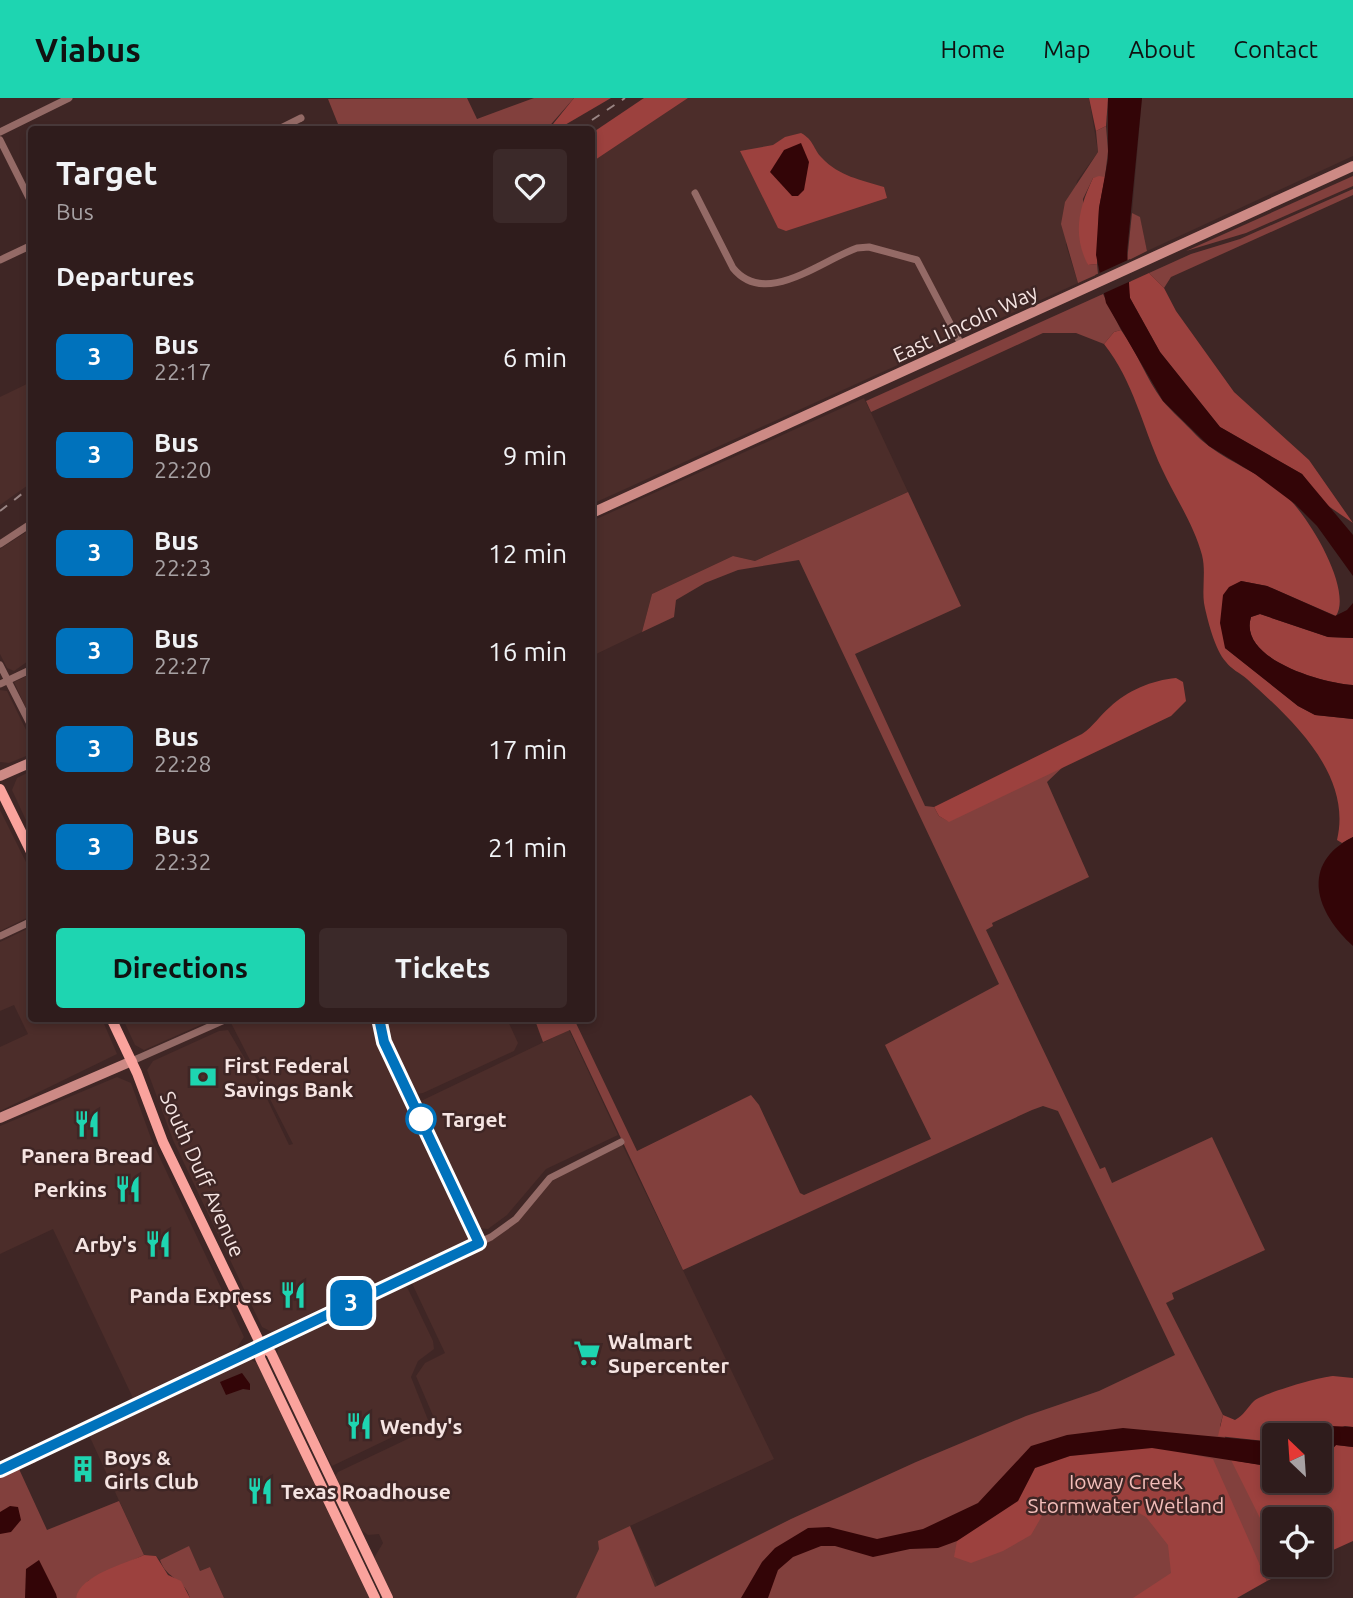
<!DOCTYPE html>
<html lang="en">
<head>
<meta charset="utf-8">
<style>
  :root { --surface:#2f1c1c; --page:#3b2929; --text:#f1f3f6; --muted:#a7a1a3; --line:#4a3a3b; --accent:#1ed5b1 }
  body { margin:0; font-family:Ubuntu,sans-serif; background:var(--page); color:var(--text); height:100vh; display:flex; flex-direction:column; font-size:26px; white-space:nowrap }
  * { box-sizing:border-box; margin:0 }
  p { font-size:23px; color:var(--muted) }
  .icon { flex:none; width:38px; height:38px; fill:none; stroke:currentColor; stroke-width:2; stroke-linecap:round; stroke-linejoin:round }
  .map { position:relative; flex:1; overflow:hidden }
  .side { position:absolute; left:28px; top:28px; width:567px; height:896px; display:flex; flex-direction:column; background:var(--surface); border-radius:7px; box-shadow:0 4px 10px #0003,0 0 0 2px var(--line) }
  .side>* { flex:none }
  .badge { padding:0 14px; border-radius:10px; font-size:24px; line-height:46px }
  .needle { width:46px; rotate:335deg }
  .controls { position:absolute; left:1262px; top:1325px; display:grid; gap:14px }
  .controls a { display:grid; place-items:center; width:70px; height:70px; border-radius:7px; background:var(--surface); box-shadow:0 4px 10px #0003,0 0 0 2px var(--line); font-size:35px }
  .map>.badge { position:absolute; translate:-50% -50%; box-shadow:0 0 0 4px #fff }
  h2 { padding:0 28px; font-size:26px; line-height:63px }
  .round { display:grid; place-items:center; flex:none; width:74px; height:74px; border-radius:7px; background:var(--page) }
  .head { display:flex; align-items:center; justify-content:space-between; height:119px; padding:0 28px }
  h1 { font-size:33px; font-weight:700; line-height:52px }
  .cta { display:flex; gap:14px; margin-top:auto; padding:14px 28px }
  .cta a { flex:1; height:80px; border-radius:7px; background:var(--accent); color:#111; font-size:28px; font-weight:700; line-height:80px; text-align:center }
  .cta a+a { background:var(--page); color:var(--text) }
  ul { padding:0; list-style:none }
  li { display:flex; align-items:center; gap:21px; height:98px; padding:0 28px }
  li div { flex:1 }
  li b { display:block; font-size:26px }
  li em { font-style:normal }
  li .badge { min-width:77px; font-weight:700; text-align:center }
  header { display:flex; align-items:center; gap:42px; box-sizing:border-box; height:98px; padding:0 35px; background:var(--accent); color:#111 }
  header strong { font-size:33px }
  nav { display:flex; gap:38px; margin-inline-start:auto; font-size:24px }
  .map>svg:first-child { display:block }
  .built { fill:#4c2d2a }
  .green { fill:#82403d }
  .forest { fill:#9c413e }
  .water { fill:#330507 }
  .pier { fill:#3f2625 }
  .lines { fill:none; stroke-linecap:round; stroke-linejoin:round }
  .street { stroke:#946a66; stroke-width:7 }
  .secondary { stroke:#cd8a85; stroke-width:10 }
  .primary { stroke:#faa39d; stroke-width:10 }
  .rail { stroke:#9a8584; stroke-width:2; stroke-dasharray:9 9; stroke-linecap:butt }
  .line-casing { stroke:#fff; stroke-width:16 }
  .line { stroke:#0072bc; stroke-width:10 }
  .stop-dot { fill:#fff; stroke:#0072bc; stroke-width:3.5 }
  .labels { text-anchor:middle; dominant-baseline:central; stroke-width:5; stroke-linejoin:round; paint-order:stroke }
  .street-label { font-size:21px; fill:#f5e4e2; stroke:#3f2625 }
  .poi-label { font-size:21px; font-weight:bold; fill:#f5e4e2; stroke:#3f2625; text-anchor:start }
  .stop-label { font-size:21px; font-weight:bold; fill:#f5e4e2; stroke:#3f2625; text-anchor:start }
  .park-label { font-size:21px; fill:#f2bdb9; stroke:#3f2625 }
</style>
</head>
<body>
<header>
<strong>Viabus</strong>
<nav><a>Home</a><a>Map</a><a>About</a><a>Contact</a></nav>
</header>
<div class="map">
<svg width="1353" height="1500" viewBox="0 0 1353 1500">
  <rect width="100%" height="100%" fill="#3f2625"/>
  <g class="built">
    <polygon points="688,0 1089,0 1098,54 1077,83 1066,147 1078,185 592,406 592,64"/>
    <polygon points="1142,0 1353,0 1353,58 1147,153 1140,120 1132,115"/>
    <polygon points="31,284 31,385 0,407 0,299"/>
    <polygon points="864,300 908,394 755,463 733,458 652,496 642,534 592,558 592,423"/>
    <polygon points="31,431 31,561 14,573 7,570 0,556 0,451"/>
    <polygon points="31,576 31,622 14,584"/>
    <polygon points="0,592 7,593 31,642 31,656 9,665 0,664"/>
    <polygon points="31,673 31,733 12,692 17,680"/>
    <polygon points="0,712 32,776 31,818 0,833"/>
    <polygon points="31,829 32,920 102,921 117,956 0,1013 0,949 28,936 14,907 0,913 0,844"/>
    <polygon points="123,921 214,921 144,952 135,947"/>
    <polygon points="229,921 507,921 518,945 514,953 423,995 410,997 479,1145 505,1130 540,1090 621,1044 774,1361 630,1428 663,1500 392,1500 374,1460 383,1445 379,1436 368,1437 360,1431 335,1378 338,1374 437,1327 416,1278 425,1265 445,1255 409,1179 358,1202 354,1195 272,1234 262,1229 173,1042 147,972 153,963 219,933 228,932 262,990 289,1047 293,1046"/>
    <polygon points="569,932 618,1037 546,1071 507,1117 488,1131 477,1130 421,1003"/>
    <polygon points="117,979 131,985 152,1043 244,1239 236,1251 133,1300 53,1131 0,1156 0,1028"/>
    <polygon points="399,1188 407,1189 433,1243 434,1251 418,1263 411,1279 428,1322 332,1368 277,1258 278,1251 289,1240"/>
    <polygon points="249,1261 259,1266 370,1500 224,1500 210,1469 200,1473 189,1449 160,1462 156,1458 144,1457 88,1335"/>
  </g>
  <g class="green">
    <polygon points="467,0 477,21 534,0 574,0 546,32 340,31 328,1"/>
    <polygon points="1106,28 1108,53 1105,79 1093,80 1083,101 1088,167 1097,166 1098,176 1078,185 1061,126 1065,104 1098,54 1096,33"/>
    <polygon points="1353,78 1353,88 1246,135 1186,153"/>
    <polygon points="1353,91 1353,97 1171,179 1164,190 1149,175 1191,156 1240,141"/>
    <polygon points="1132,115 1140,119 1147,153 1127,163"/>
    <polygon points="1103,196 1121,232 1114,234 1104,246 1076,235 1043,235 871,314 866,303"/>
    <polygon points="908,394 961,508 855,556 925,708 934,709 939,718 948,723 1066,666 1047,684 1089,779 992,825 993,828 986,832 1100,1071 1105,1069 1112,1085 1212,1039 1265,1152 1172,1195 1174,1201 1166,1205 1223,1317 1220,1328 1274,1448 1274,1466 1283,1467 1287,1473 1267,1483 1259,1466 1187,1500 576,1500 599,1451 598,1443 630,1428 655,1489 791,1421 916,1364 1026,1318 1099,1293 1175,1257 1058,1013 1043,1008 1032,1012 683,1172 570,932 543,944 536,925 546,921 574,921 637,1053 751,997 759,1007 800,1095 804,1097 931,1041 885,947 999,886 799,462 738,472 705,485 676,502 674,519 642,534 652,496 733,458 755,463"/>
    <polygon points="30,1363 36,1364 19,1371 47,1432 119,1403 144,1457 88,1483 76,1500 0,1500 0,1379"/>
    <path d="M189 1448 200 1473 210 1469 224 1500H190C185 1481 166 1481 160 1462Z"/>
  </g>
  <g class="forest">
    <polygon points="574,0 611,0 558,31 549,31"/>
    <polygon points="644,0 688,0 592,64 592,35"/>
    <polygon points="1089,0 1108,0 1106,28 1096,33"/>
    <path d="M801 35C814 42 813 51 822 60 839 78 861 82 884 89L887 100 786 133 778 130 740 53 773 47 785 39Z"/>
    <path d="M1099 78 1105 79 1099 110 1097 166 1088 167C1072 136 1079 110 1093 80Z"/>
    <polygon points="1149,175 1164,190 1176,213 1234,294 1309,362 1353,425 1324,405 1302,376 1220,329 1160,254 1130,200 1127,185"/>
    <path d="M1121 232C1137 254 1146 280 1162 302 1172 314 1185 325 1196 337 1220 361 1255 372 1281 393 1308 415 1353 492 1336 518L1267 488 1241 483 1225 550 1298 608 1315 617 1353 621V739L1342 745 1337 742C1353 675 1289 619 1247 581 1240 575 1231 571 1226 564 1215 552 1207 521 1204 505 1202 489 1206 473 1202 457 1194 427 1175 399 1162 371 1142 328 1134 284 1104 246L1114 234Z"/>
    <path d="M1260 516 1328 539 1353 540V587C1322 585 1238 561 1251 519Z"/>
    <path d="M1176 580 1183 584 1186 603 1171 618 949 724 939 718 934 709 1082 636C1094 628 1099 618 1110 609 1127 593 1152 582 1176 580Z"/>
    <path d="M1333 1278 1353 1280V1329L1345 1328 1320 1337H1274V1344L1218 1338 1223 1317 1235 1322C1244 1317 1247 1310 1254 1303 1264 1295 1319 1279 1333 1278Z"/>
    <polygon points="1336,1347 1353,1349 1353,1443 1320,1458 1320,1421 1274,1421 1274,1448 1231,1362 1274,1369 1274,1382 1320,1382 1320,1364"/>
    <polygon points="1131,1350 1164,1350 1213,1361 1267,1483 1237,1500 1133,1500 1171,1475 1168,1447 1146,1419 1117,1402 1050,1404 1031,1437 1003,1453 971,1465 954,1459 957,1443 1018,1403 1035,1370 1070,1358"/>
    <path d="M144 1457 156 1458 168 1477 181 1483 190 1500H76C80 1477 125 1466 144 1457Z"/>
  </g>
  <g class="water">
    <polygon points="1108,0 1142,0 1127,154 1130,200 1160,254 1220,329 1302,376 1353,437 1353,478 1317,428 1295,406 1255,376 1209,348 1163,303 1106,205 1096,157 1099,110 1108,61"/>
    <polygon points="801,45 809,64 804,92 798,98 792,98 770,74 784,52"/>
    <path d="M1241 483 1267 488 1335 518 1347 512 1353 505V540L1328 539 1260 516 1251 519C1238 561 1322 585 1353 587V621L1315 617 1298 608 1225 550 1220 525 1223 497 1229 489Z"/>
    <path d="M1353 739V848C1316 815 1299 766 1353 739Z"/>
    <polygon points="242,1275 250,1286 250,1292 243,1291 226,1297 220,1284"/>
    <polygon points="1331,1328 1353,1329 1353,1349 1336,1347 1320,1364 1320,1337"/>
    <polygon points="1123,1330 1273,1344 1274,1369 1152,1350 1070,1358 1035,1370 1018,1403 957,1443 938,1450 910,1451 873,1459 835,1448 821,1448 793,1459 778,1472 768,1500 741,1500 762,1464 775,1450 808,1430 829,1429 877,1441 923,1431 978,1405 1031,1348 1067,1337"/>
    <polygon points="10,1408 18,1409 21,1422 11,1434 0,1436 0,1414"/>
    <polygon points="39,1462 56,1496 57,1500 25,1500 26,1471"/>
  </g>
  <polygon class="pier" points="1130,161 1131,183 1100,197 1095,177"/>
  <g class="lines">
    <g class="street">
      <polyline points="277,32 301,20"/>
      <polyline points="0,34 69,0"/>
      <polyline points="0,42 32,106"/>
      <path d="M695 95 733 170C765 210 820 163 857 150L869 149 917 162 962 248"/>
      <polyline points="0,162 32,147"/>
      <polyline points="0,446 32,425"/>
      <polyline points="0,567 32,630"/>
      <polyline points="0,586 32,571"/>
      <polyline points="0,838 32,823"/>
      <polyline points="132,963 229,920"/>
      <polyline points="261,1247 491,1139 516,1121 550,1080 621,1044"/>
    </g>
    <g class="secondary">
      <polyline points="592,415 1353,68"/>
      <polyline points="0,678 32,664"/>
      <polyline points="0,1020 132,963"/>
      <polyline points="0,1372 261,1247"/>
    </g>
    <g class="primary">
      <polyline points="0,691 32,756"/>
      <polyline points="111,920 137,975 163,1044 261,1247 271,1255 388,1500"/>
      <polyline points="261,1247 260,1260 375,1500"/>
    </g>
    <g class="rail">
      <polyline points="577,32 625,0"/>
      <polyline points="0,413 32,388"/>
    </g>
  </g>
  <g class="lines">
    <defs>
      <polyline id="line" points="0,1372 479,1145 384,944 379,920"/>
    </defs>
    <use href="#line" class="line-casing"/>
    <use href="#line" class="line"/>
  </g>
  <defs>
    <symbol id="bank-bare" viewBox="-9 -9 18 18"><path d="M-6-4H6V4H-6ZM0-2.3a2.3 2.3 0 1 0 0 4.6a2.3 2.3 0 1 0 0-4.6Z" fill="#1ed5b1" stroke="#3f2625" stroke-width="2.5" paint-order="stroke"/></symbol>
    <symbol id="restaurant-bare" viewBox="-9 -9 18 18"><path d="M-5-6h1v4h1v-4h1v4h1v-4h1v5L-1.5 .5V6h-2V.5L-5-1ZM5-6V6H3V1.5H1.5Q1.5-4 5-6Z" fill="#1ed5b1" stroke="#3f2625" stroke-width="2.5" paint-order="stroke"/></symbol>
    <symbol id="supermarket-bare" viewBox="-9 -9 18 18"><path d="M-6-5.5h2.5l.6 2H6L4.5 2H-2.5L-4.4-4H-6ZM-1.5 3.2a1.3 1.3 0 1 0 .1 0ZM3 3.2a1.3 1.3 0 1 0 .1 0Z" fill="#1ed5b1" stroke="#3f2625" stroke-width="2.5" paint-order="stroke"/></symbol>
    <symbol id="building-bare" viewBox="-9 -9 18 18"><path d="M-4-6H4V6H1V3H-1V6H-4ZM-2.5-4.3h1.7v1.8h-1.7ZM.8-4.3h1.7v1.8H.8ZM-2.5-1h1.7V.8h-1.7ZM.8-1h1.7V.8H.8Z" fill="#1ed5b1" stroke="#3f2625" stroke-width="2.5" paint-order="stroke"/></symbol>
  </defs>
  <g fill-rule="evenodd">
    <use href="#bank-bare" x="184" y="960" width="38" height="38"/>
    <use href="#restaurant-bare" x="68" y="1007" width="38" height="38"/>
    <use href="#restaurant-bare" x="109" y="1072" width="38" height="38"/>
    <use href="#restaurant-bare" x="139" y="1127" width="38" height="38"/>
    <use href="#restaurant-bare" x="274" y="1178" width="38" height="38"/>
    <use href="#supermarket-bare" x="568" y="1236" width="38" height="38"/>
    <use href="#restaurant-bare" x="340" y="1309" width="38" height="38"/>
    <use href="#building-bare" x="64" y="1352" width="38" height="38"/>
    <use href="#restaurant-bare" x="241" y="1374" width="38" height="38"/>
  </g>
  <circle class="stop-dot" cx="421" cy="1021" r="14"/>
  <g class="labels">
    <g class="street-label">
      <text transform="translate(965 225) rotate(-25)">East Lincoln Way</text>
      <text transform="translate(203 1076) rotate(66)">South Duff Avenue</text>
    </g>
    <g class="poi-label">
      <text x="224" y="967">First Federal<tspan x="224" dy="24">Savings Bank</tspan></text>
      <text x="87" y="1057" text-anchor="middle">Panera Bread</text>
      <text x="107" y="1091" text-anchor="end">Perkins</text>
      <text x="137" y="1146" text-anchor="end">Arby's</text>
      <text x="272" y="1197" text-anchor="end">Panda Express</text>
      <text x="608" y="1243">Walmart<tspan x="608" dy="24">Supercenter</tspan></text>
      <text x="380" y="1328">Wendy's</text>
      <text x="104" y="1359">Boys &amp;<tspan x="104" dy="24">Girls Club</tspan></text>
      <text x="281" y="1393">Texas Roadhouse</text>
    </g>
    <g class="stop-label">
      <text x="442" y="1021">Target</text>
    </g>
    <g class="park-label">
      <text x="1126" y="1383">Ioway Creek<tspan x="1126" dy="24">Stormwater Wetland</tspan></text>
    </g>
  </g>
</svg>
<div class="controls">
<a><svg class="needle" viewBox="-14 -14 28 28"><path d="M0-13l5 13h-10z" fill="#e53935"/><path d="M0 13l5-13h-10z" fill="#a7a1a3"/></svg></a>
<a><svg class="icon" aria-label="locate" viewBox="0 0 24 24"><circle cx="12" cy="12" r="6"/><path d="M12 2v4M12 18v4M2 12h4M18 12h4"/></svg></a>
</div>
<b class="badge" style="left:351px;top:1205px;background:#0072bc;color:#fff">3</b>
<section class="side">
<div class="head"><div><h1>Target</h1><p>Bus</p></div><a class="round"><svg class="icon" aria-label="heart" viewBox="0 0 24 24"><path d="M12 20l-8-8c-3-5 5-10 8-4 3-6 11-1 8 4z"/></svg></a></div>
<h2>Departures</h2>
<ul>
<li><span class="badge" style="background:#0072bc;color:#fff">3</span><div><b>Bus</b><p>22:17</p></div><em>6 min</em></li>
<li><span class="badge" style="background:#0072bc;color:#fff">3</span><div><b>Bus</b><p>22:20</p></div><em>9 min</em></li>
<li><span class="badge" style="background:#0072bc;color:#fff">3</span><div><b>Bus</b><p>22:23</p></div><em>12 min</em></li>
<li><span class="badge" style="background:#0072bc;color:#fff">3</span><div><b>Bus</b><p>22:27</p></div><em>16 min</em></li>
<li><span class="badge" style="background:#0072bc;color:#fff">3</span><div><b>Bus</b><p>22:28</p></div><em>17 min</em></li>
<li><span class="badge" style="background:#0072bc;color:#fff">3</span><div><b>Bus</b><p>22:32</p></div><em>21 min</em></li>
</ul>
<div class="cta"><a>Directions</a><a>Tickets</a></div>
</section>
</div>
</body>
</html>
